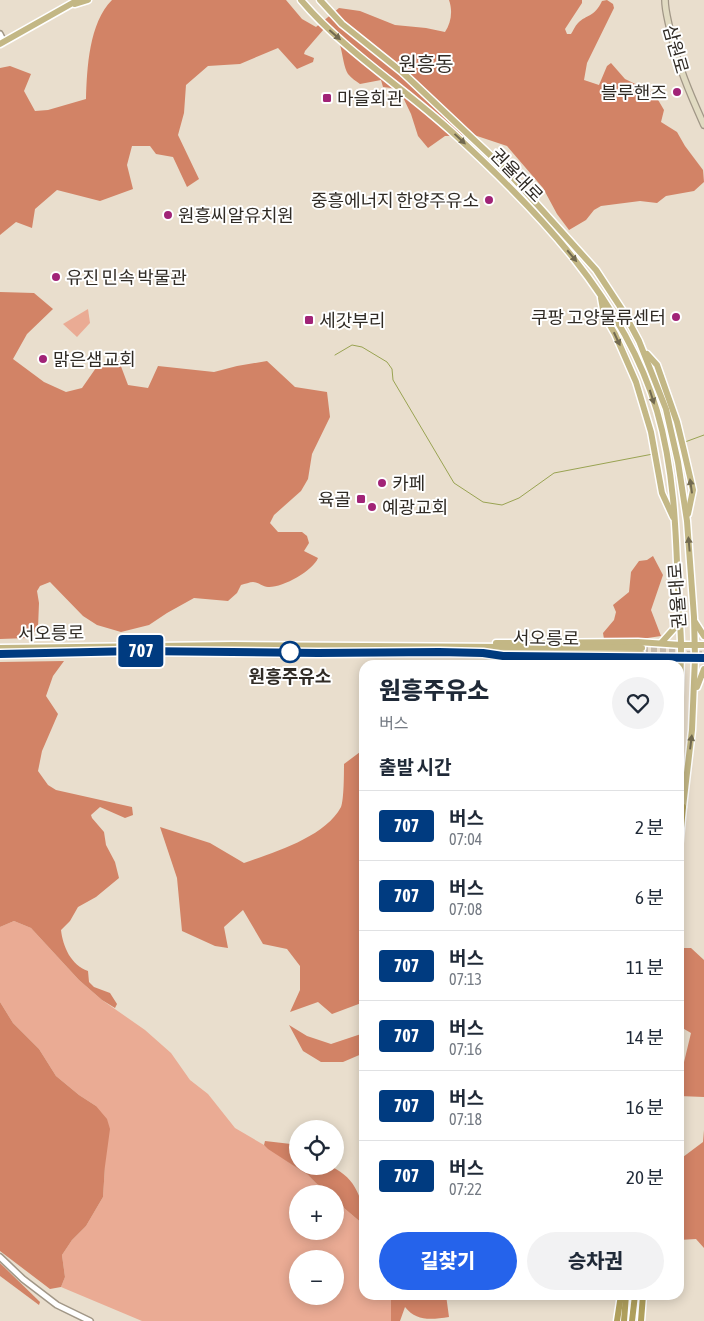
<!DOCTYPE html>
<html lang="ko">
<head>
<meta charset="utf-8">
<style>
  :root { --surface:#fff; --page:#f2f2f3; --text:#1f2937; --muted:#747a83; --line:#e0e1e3; --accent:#2563eb }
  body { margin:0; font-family:"Asap Condensed","Noto Sans KR",sans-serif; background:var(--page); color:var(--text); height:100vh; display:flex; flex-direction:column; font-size:19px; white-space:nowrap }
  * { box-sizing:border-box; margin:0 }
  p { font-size:16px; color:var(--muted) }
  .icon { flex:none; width:28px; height:28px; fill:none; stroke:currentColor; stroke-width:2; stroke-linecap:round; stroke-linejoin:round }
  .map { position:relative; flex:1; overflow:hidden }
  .side { position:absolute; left:359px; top:660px; width:325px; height:640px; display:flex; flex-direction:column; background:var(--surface); border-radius:15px; box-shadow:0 2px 12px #0003 }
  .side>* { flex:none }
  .badge { padding:0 10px; border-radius:4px; font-size:18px; line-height:32px }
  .buttons { position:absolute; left:289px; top:1120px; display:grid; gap:10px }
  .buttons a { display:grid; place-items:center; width:55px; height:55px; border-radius:50%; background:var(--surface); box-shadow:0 2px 12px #0003; font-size:25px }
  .map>.badge { position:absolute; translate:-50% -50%; box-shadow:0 0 0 2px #fff }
  h2 { padding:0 20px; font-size:19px; line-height:45px }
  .round { display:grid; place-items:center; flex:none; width:52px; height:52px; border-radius:26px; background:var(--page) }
  .summary { display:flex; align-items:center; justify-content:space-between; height:85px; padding:0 20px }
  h1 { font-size:24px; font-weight:800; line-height:38px }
  .cta { display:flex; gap:10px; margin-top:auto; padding:10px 20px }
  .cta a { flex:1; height:58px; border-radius:30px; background:var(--accent); color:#fff; font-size:20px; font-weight:800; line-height:58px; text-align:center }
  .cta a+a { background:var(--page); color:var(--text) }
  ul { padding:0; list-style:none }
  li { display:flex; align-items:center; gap:15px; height:70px; padding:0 20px; border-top:1px solid var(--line) }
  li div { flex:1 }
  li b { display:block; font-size:19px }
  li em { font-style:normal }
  li .badge { min-width:55px; font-weight:700; text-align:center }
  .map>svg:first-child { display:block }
  .green { fill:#eaab94; fill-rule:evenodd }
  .forest { fill:#d28366 }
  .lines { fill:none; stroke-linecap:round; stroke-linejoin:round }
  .stream { stroke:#99a352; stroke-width:1 }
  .primary-tunnel { stroke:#c4baab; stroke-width:6; stroke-dasharray:6 3; stroke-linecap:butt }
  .tertiary-casing { stroke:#a19787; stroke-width:8 }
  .secondary-casing { stroke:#a19787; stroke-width:8 }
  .primary-casing { stroke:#fff; stroke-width:9 }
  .trunk-casing { stroke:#fff; stroke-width:9 }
  .tertiary { stroke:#fff; stroke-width:5 }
  .secondary { stroke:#e1dbc2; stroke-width:5.5 }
  .primary { stroke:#c3b785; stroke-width:6 }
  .trunk { stroke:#af9f5c; stroke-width:6 }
  .oneway { fill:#726a50 }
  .line-casing { stroke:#fff; stroke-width:11 }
  .line { stroke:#003b80; stroke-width:8 }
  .poi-dot { fill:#a12377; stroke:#fff; stroke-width:2 }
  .stop-dot { fill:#fff; stroke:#003b80; stroke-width:2.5 }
  .labels { text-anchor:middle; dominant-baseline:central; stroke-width:4; stroke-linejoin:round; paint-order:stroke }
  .street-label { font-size:18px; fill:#302b25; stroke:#fff }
  .poi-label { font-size:18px; fill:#302b25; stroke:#fff; text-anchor:start }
  .stop-label { font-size:18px; font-weight:bold; fill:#302b25; stroke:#fff }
  .quarter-label { font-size:20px; fill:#302b25; stroke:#fff }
</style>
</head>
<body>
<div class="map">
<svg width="704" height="1321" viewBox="0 0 704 1321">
  <rect width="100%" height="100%" fill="#e9decd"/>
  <g class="green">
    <polygon points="88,309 90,323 77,337 63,324"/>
    <path d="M14 921 31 928 79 980 102 1000 145 1030 171 1053 190 1080 208 1094 235 1128 264 1145 308 1175 317 1184 335 1194H298V1231H335V1194L337 1195 344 1208 364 1225V1295H391V1321H142L61 1287 65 1277 62 1255 72 1240 86 1226 103 1197 105 1166 96 1106 79 1095 56 1076 39 1049 13 1023 0 1002V927ZM298 1259H335V1296H298Z"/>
  </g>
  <g class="forest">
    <path d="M112 0H286L302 19 316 27 339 8 360 11 395 25 426 28 445 32C451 23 453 11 449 0H582V3L565 29 567 34H571C573 31 575 26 578 23 587 14 594 18 602 1L607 0 613 4 614 8 587 63 584 80 599 85 607 66 611 63 625 79 654 93 664 110 661 122 677 132 685 146 703 170 704 182 694 191 666 196 657 203 640 201 601 206 594 210 586 220 569 230 557 214 543 188 507 146 474 135 445 136 428 148 418 136 411 114 399 89 383 87 381 80 360 84C356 81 351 78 348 74 340 61 344 29 324 29L305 51 304 54 314 58 313 62 297 69 278 48 240 64 208 66 186 85 184 113 178 135 199 179 187 187 173 157 156 154 150 146H132L127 165 133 189 100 201 57 190 35 209 32 228 16 222 0 235V68L10 66 31 74 24 91 35 111 48 110 86 99C87 68 89 23 112 0Z"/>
    <path d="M0 292 34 293 53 309 27 334 13 359 44 382 66 392 82 388 98 365 119 361 128 385 148 388 158 366 214 372 237 366 267 361 295 387 327 392 330 417 312 454 308 479 301 491 274 515 270 523 278 532H302L307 536 309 543 304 551 318 558C313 571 282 588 268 587 263 587 258 582 253 582 250 582 245 584 241 585L237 593 228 601 194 598 167 613 149 625 121 632 97 625 83 616 50 582 40 586 37 591 39 603 38 628 28 638 0 639Z"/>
    <polygon points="653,556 663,575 651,610 661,636 608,644 604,639 603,633 614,620 616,612 613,605 629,592 631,572 639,561 647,560"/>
    <path d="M64 661 53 676 46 696 58 714 42 751 38 771 48 785 56 790 132 807 133 815 125 818 100 807 91 815 92 818 104 832 106 845 115 862 119 878 96 897 78 907 70 921 61 930C63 947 71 965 88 971L89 982 94 987 110 993 117 1004 115 1008 102 1000 79 980 31 928 14 921 0 927V662Z"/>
    <path d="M364 749V1002L332 1014 318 1002 290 1012 300 990V966L287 949 263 944 243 910 224 927 228 948 215 946 182 931 177 878 160 827 210 843 244 863C275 852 325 837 341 807 344 800 344 772 344 764Z"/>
    <polygon points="681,948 691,948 704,960 704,1097 679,1096 679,1083 691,1033 679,1026"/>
    <polygon points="0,1002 13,1023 39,1049 56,1076 79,1095 96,1106 107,1119 110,1129 105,1166 103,1197 86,1226 72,1240 62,1255 65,1277 61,1287 50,1289 0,1251"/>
    <polygon points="289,1025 307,1036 331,1044 364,1033 364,1053 343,1062 321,1062 303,1051"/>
    <polygon points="704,1130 704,1248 696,1239 679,1240 679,1160 703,1142"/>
    <path d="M265 1141 291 1144 297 1146 298 1166C306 1166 325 1164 332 1167 356 1178 364 1201 364 1225L344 1208 337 1195 317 1184 308 1175 268 1149 264 1145Z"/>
    <polygon points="0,1263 40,1302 39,1305 0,1276"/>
    <path d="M391 1295H446L449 1317C430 1320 416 1321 405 1307L400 1321H391Z"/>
  </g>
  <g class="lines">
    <g class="stream">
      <polyline points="335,355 352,345 362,347 387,362 392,369 393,380 454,483 483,502 502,505 519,498 554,473 653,454"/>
      <polyline points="685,442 704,435"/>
    </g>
    <g class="primary-tunnel">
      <polyline points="642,648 685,648"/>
      <polyline points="642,654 704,654"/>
    </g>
    <defs>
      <g id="tertiary">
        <polyline points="0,34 4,42"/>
        <polyline points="0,1257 23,1279 57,1305 90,1321"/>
      </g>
      <path id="secondary" d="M665 0C665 10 668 20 670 30 677 64 690 94 704 125"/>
      <g id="primary">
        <path d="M301 0C344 51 403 87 452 132 536 209 624 299 657 411 674 469 676 530 678 589 678 608 681 626 681 645 681 666 680 688 679 709"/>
        <polyline points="320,0 342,24 402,72 506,170 596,270 623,311 639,341 666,409 678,462 687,521 694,617 695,658 692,730 683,807"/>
        <polyline points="75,4 88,0"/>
        <polyline points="0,44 78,0"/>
        <polyline points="601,298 604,315 615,334 636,382 651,432 662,493 673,517"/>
        <polyline points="647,354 657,365 677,422 684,451 693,490 688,514"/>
        <polyline points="695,622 704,636"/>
        <polyline points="662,642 680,622"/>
        <polyline points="496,643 638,642 681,645 704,645"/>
        <polyline points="0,648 233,645 642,648"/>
        <polyline points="0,653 136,651 642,654"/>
        <polyline points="636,658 704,658"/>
        <polyline points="656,658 665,665"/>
        <polyline points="697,687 704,669"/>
      </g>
      <g id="trunk">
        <polyline points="679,849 683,807"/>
        <polyline points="617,1321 621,1295"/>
        <polyline points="624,1321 626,1295"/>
        <polyline points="632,1321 635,1295"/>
        <polyline points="641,1321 643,1295"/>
      </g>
    </defs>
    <use href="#tertiary" class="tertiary-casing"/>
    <use href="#secondary" class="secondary-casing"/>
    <use href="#primary" class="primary-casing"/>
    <use href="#trunk" class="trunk-casing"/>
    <use href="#tertiary" class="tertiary"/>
    <use href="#secondary" class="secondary"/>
    <use href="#primary" class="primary"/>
    <use href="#trunk" class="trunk"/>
  </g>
  <defs><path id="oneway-solid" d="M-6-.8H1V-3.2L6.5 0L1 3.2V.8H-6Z" transform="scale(1.25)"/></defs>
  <g class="oneway">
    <use href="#oneway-solid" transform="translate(335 35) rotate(41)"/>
    <use href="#oneway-solid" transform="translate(460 139) rotate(43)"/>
    <use href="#oneway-solid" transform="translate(572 256) rotate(50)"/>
    <use href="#oneway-solid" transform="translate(617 339) rotate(65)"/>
    <use href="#oneway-solid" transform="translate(652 397) rotate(72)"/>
    <use href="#oneway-solid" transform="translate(691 486) rotate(-98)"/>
    <use href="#oneway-solid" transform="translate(689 544) rotate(-95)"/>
    <use href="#oneway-solid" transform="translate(691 742) rotate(-83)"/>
  </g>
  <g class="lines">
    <defs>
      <polyline id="line" points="0,654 136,651 318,653 439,652 483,653 503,656 704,658"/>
    </defs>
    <use href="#line" class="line-casing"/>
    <use href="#line" class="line"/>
  </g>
  <g class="poi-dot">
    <circle cx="677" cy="92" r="5"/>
    <rect x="322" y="93" width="10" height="10" rx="2.5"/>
    <circle cx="489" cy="200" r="5"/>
    <circle cx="168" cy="215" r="5"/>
    <circle cx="56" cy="277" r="5"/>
    <circle cx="676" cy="317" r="5"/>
    <rect x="304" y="315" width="10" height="10" rx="2.5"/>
    <circle cx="43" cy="359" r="5"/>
    <circle cx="382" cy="483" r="5"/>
    <rect x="356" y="494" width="10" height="10" rx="2.5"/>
    <circle cx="372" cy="507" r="5"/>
  </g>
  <circle class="stop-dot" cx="290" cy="652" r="10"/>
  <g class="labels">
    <g class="street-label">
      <text transform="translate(676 49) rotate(74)">삼원로</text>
      <text transform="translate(517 175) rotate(46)">권율대로</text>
      <text transform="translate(677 596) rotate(-94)">권율대로</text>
      <text transform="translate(51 633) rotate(-1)">서오릉로</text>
      <text transform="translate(546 638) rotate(1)">서오릉로</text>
    </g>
    <g class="poi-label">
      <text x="667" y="92" text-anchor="end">블루핸즈</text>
      <text x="337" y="98">마을회관</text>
      <text x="479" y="200" text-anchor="end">중흥에너지 한양주유소</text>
      <text x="178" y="215">원흥씨알유치원</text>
      <text x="66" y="277">유진 민속 박물관</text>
      <text x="666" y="317" text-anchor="end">쿠팡 고양물류센터</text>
      <text x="319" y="320">세갓부리</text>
      <text x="53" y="359">맑은샘교회</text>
      <text x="392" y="483">카페</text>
      <text x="351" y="499" text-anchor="end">육골</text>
      <text x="382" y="507">예광교회</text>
    </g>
    <g class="stop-label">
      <text x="290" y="676">원흥주유소</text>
    </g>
    <g class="quarter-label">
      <text x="426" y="63">원흥동</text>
    </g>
  </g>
</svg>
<div class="buttons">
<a><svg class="icon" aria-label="locate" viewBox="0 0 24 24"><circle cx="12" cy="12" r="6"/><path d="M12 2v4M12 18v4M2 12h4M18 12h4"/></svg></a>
<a>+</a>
<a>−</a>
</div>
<b class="badge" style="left:141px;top:651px;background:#003b80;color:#fff">707</b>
<section class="side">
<div class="summary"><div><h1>원흥주유소</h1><p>버스</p></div><a class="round"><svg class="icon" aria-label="heart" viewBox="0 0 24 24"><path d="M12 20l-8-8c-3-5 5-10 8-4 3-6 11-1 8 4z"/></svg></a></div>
<h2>출발 시간</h2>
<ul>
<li><span class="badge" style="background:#003b80;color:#fff">707</span><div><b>버스</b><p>07:04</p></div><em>2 분</em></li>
<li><span class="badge" style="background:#003b80;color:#fff">707</span><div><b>버스</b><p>07:08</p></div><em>6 분</em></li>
<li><span class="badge" style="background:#003b80;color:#fff">707</span><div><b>버스</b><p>07:13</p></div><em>11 분</em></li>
<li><span class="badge" style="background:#003b80;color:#fff">707</span><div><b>버스</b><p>07:16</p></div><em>14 분</em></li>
<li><span class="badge" style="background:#003b80;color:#fff">707</span><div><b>버스</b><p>07:18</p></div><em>16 분</em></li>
<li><span class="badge" style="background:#003b80;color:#fff">707</span><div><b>버스</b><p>07:22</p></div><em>20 분</em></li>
</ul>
<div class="cta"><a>길찾기</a><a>승차권</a></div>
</section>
</div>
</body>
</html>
